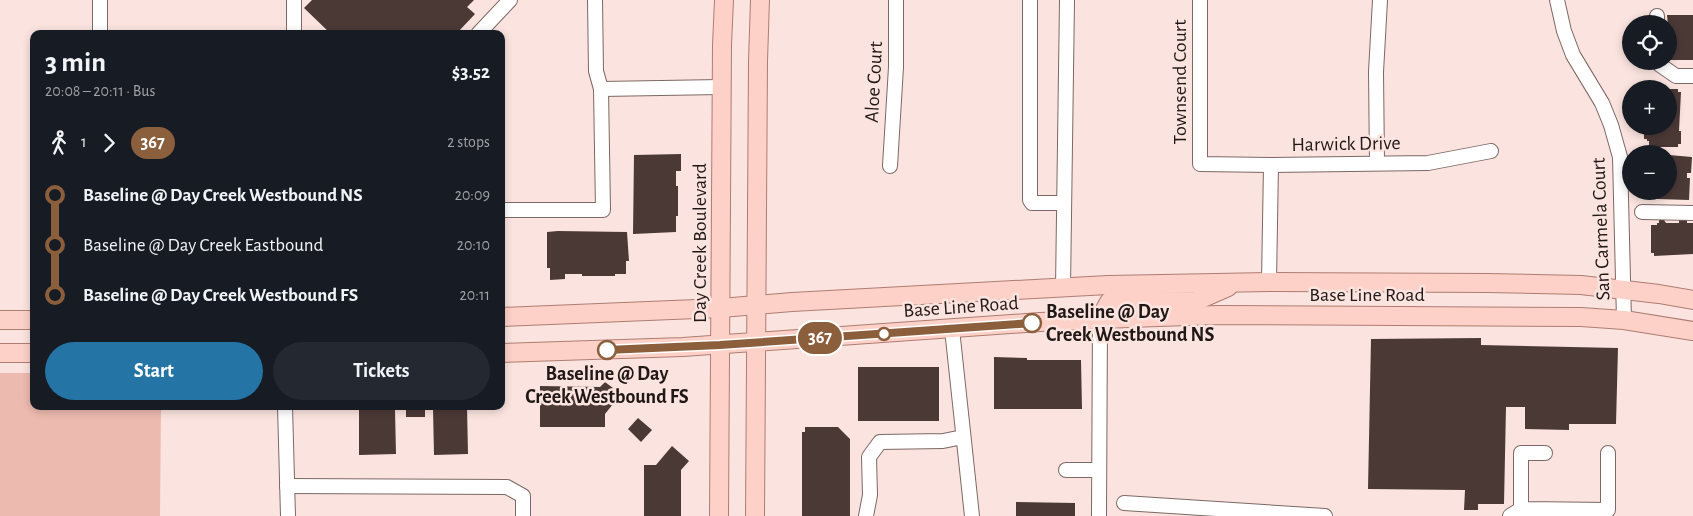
<!DOCTYPE html>
<html lang="en">
<head>
<meta charset="utf-8">
<style>
  :root { --surface:#171b24; --page:#242831; --text:#f1f3f6; --muted:#9ea1a6; --accent:#2474a5 }
  body { margin:0; font-family:"Alegreya Sans",sans-serif; background:var(--page); color:var(--text); height:100vh; display:flex; flex-direction:column; font-size:19px; white-space:nowrap }
  * { box-sizing:border-box; margin:0 }
  p { font-size:16px; color:var(--muted) }
  .icon { flex:none; width:28px; height:28px; fill:none; stroke:currentColor; stroke-width:2; stroke-linecap:round; stroke-linejoin:round }
  .map { position:relative; flex:1; overflow:hidden }
  .panel { position:absolute; left:30px; top:30px; width:475px; height:380px; display:flex; flex-direction:column; background:var(--surface); border-radius:10px; box-shadow:0 2px 8px #0003 }
  .panel>* { flex:none }
  .badge { padding:0 10px; border-radius:16px; font-size:18px; line-height:32px }
  .fabs { position:absolute; left:1622px; top:15px; display:grid; gap:10px }
  .fabs a { display:grid; place-items:center; width:55px; height:55px; border-radius:50%; background:var(--surface); box-shadow:0 2px 8px #0003; font-size:25px }
  .map>.badge { position:absolute; translate:-50% -50%; box-shadow:0 0 0 2px #fff }
  .legs { display:flex; align-items:center; gap:8px; height:55px; padding:0 15px; font-size:16px }
  .legs p { margin-inline-start:auto }
  .overview { display:flex; align-items:center; justify-content:space-between; height:85px; padding:0 15px }
  h1 { font-size:28px; font-weight:700; line-height:38px }
  .button { display:flex; gap:10px; margin-top:auto; padding:10px 15px }
  .button a { flex:1; height:58px; border-radius:30px; background:var(--accent); color:#fff; font-size:20px; font-weight:700; line-height:58px; text-align:center }
  .button a+a { background:var(--page); color:var(--text) }
  ul { padding:0 15px; list-style:none }
  li { display:flex; align-items:center; gap:18px; height:50px; font-size:19px }
  li i { display:grid; place-items:center; width:8px; height:100%; margin:0 6px; background:currentColor }
  li i::after { content:''; width:12px; height:12px; margin:-6px; border:4px solid; border-radius:50%; background:var(--surface) }
  li p { margin-inline-start:auto }
  li:first-child i { background:linear-gradient(#0000 50%,currentColor 0) }
  li:last-child i { background:linear-gradient(currentColor 50%,#0000 0) }
  .map>svg:first-child { display:block }
  .green { fill:#edbaaf }
  .building { fill:#4b3936 }
  .lines { fill:none; stroke-linecap:round; stroke-linejoin:round }
  .minor-casing { stroke:#7c6864; stroke-width:16 }
  .major-casing { stroke:#ae7c72; stroke-width:20 }
  .minor { stroke:#fff; stroke-width:14 }
  .major { stroke:#fdd1c8; stroke-width:18 }
  .line-1-casing { stroke:#fff; stroke-width:11 }
  .line-1 { stroke:#8b5e3c; stroke-width:8 }
  .stop-1-dot { fill:#fff; stroke:#8b5e3c; stroke-width:2.5 }
  .labels { text-anchor:middle; dominant-baseline:central; stroke-width:5; stroke-linejoin:round; paint-order:stroke }
  .street-label { font-size:20px; fill:#201816; stroke:#fbe4df }
  .stop-label { font-size:20px; font-weight:bold; fill:#201816; stroke:#fbe4df; text-anchor:start }
</style>
</head>
<body>
<div class="map">
<svg width="1693" height="516" viewBox="0 0 1693 516">
  <rect width="100%" height="100%" fill="#fbe4df"/>
  <polygon class="green" points="0,373 34,373 34,406 161,406 160,516 0,516"/>
  <g class="building">
    <polygon points="312,0 474,0 467,7 475,14 458,32 460,34 331,34 304,8"/>
    <polygon points="1667,15 1693,15 1693,60 1669,60 1669,37"/>
    <polygon points="1669,89 1678,89 1678,92 1681,92 1679,131 1681,131 1681,144 1678,144 1678,147 1649,147 1649,141 1647,141 1647,139 1644,139 1644,134 1648,131 1648,126 1669,126"/>
    <polygon points="681,154 681,171 676,171 676,186 678,186 678,216 676,216 676,232 633,234 634,155"/>
    <polygon points="1669,155 1692,157 1691,173 1687,173 1687,178 1690,178 1689,200 1657,199 1657,191 1669,191"/>
    <polygon points="1659,220 1664,220 1666,223 1679,223 1679,220 1687,220 1687,223 1693,223 1693,254 1654,256 1654,253 1651,253 1651,225 1657,225 1657,223 1659,223"/>
    <polygon points="558,231 627,232 629,261 626,261 626,274 615,274 615,276 582,276 582,274 565,274 565,279 550,280 550,268 547,268 547,232"/>
    <polygon points="1481,338 1481,345 1618,348 1616,424 1569,424 1569,430 1525,429 1525,407 1506,407 1504,504 1478,504 1478,510 1464,510 1465,490 1368,489 1371,339"/>
    <polygon points="994,357 1027,358 1027,360 1081,360 1082,409 994,409"/>
    <rect x="858" y="367" width="81" height="54"/>
    <polygon points="605,382 621,394 605,414 605,427 540,427 540,386 600,387"/>
    <polygon points="359,406 467,406 468,454 434,455 433,409 425,409 425,417 406,417 406,410 395,410 396,454 359,455"/>
    <polygon points="638,418 652,430 641,442 628,429"/>
    <polygon points="805,427 838,427 850,439 850,516 802,516 802,432 805,432"/>
    <polygon points="672,446 689,461 681,470 681,516 644,516 644,465 656,465"/>
    <polygon points="1016,502 1075,503 1075,516 1016,516"/>
  </g>
  <g class="lines">
    <defs>
      <g id="minor">
        <polyline points="294,0 294,34"/>
        <polyline points="1030,0 1030,200 1032,203 1064,203"/>
        <polyline points="1200,0 1200,164 1271,165 1428,163 1491,151"/>
        <polyline points="1557,0 1564,31 1573,55 1602,103 1611,125 1620,157 1624,320"/>
        <polyline points="1657,24 1657,16"/>
        <polyline points="100,34 100,0"/>
        <polyline points="478,34 510,0"/>
        <polyline points="1659,61 1660,65 1676,76 1693,76"/>
        <polyline points="601,89 721,87"/>
        <polyline points="1377,163 1376,72 1380,0"/>
        <polyline points="890,166 896,67 896,0"/>
        <polyline points="501,210 603,210 601,89 596,71 595,0"/>
        <polyline points="1642,212 1693,213"/>
        <polyline points="1269,282 1271,165"/>
        <polyline points="1063,288 1067,0"/>
        <polyline points="952,329 972,516"/>
        <polyline points="285,406 288,516"/>
        <polyline points="1545,453 1521,453 1521,509 1608,510 1608,453"/>
        <polyline points="1066,470 1099,470"/>
        <polyline points="287,486 507,487 523,496 523,516"/>
        <polyline points="1124,503 1325,516"/>
        <polyline points="866,516 870,495 869,457 880,442 943,441 963,437"/>
        <polyline points="1099,516 1100,319"/>
        <polyline points="1510,516 1521,509"/>
      </g>
      <g id="major">
        <polyline points="501,317 721,308 792,302 1108,285 1269,282 1487,283 1581,285 1659,294 1693,300"/>
        <polyline points="1100,319 1109,302 1196,301 1228,287"/>
        <polyline points="0,320 34,320"/>
        <polyline points="0,353 34,353"/>
        <polyline points="501,353 683,347 1040,322 1129,318 1218,315 1581,317 1624,320 1693,331"/>
        <polyline points="719,516 722,45 724,0"/>
        <polyline points="755,516 758,61 760,0"/>
      </g>
    </defs>
    <use href="#minor" class="minor-casing"/>
    <use href="#major" class="major-casing"/>
    <use href="#minor" class="minor"/>
    <use href="#major" class="major"/>
  </g>
  <g class="lines">
    <defs>
      <polyline id="line-1" points="607,350 720,345 1032,323"/>
    </defs>
    <use href="#line-1" class="line-1-casing"/>
    <use href="#line-1" class="line-1"/>
  </g>
  <g class="stop-1-dot">
    <circle cx="1032" cy="323" r="9"/>
    <circle cx="884" cy="334" r="6"/>
    <circle cx="607" cy="350" r="9"/>
  </g>
  <g class="labels">
    <g class="street-label">
      <text transform="translate(874 82) rotate(-87)">Aloe Court</text>
      <text transform="translate(1180 82) rotate(-90)">Townsend Court</text>
      <text transform="translate(1346 144) rotate(-1)">Harwick Drive</text>
      <text transform="translate(1601 229) rotate(-92)">San Carmela Court</text>
      <text transform="translate(700 243) rotate(-90)">Day Creek Boulevard</text>
      <text x="1367" y="295">Base Line Road</text>
      <text transform="translate(961 307) rotate(-4)">Base Line Road</text>
    </g>
    <g class="stop-label">
      <text x="1046" y="312">Baseline @ Day<tspan x="1046" dy="23">Creek Westbound NS</tspan></text>
      <text x="607" y="374" text-anchor="middle">Baseline @ Day<tspan x="607" dy="23">Creek Westbound FS</tspan></text>
    </g>
  </g>
</svg>
<div class="fabs">
<a><svg class="icon" aria-label="locate" viewBox="0 0 24 24"><circle cx="12" cy="12" r="6"/><path d="M12 2v4M12 18v4M2 12h4M18 12h4"/></svg></a>
<a>+</a>
<a>−</a>
</div>
<b class="badge" style="left:820px;top:338px;background:#8b5e3c;color:#fff">367</b>
<section class="panel">
<div class="overview"><div><h1>3 min</h1><p>20:08 – 20:11 · Bus</p></div><b>$3.52</b></div>
<div class="legs"><svg class="icon" aria-label="walk" viewBox="0 0 24 24"><circle cx="13" cy="4" r="2"/><path d="M13 8l-2 6 4 7M11 14l-3 7M7 12l3-4h3l4 4"/></svg>1<svg class="icon" aria-label="forward" viewBox="0 0 24 24"><path d="M9 5l7 7-7 7"/></svg><b class="badge" style="background:#8b5e3c;color:#fff">367</b><p>2 stops</p></div>
<ul>
<li><i style="color:#8b5e3c"></i><b>Baseline @ Day Creek Westbound NS</b><p>20:09</p></li>
<li><i style="color:#8b5e3c"></i><span>Baseline @ Day Creek Eastbound</span><p>20:10</p></li>
<li><i style="color:#8b5e3c"></i><b>Baseline @ Day Creek Westbound FS</b><p>20:11</p></li>
</ul>
<div class="button"><a>Start</a><a>Tickets</a></div>
</section>
</div>
</body>
</html>
